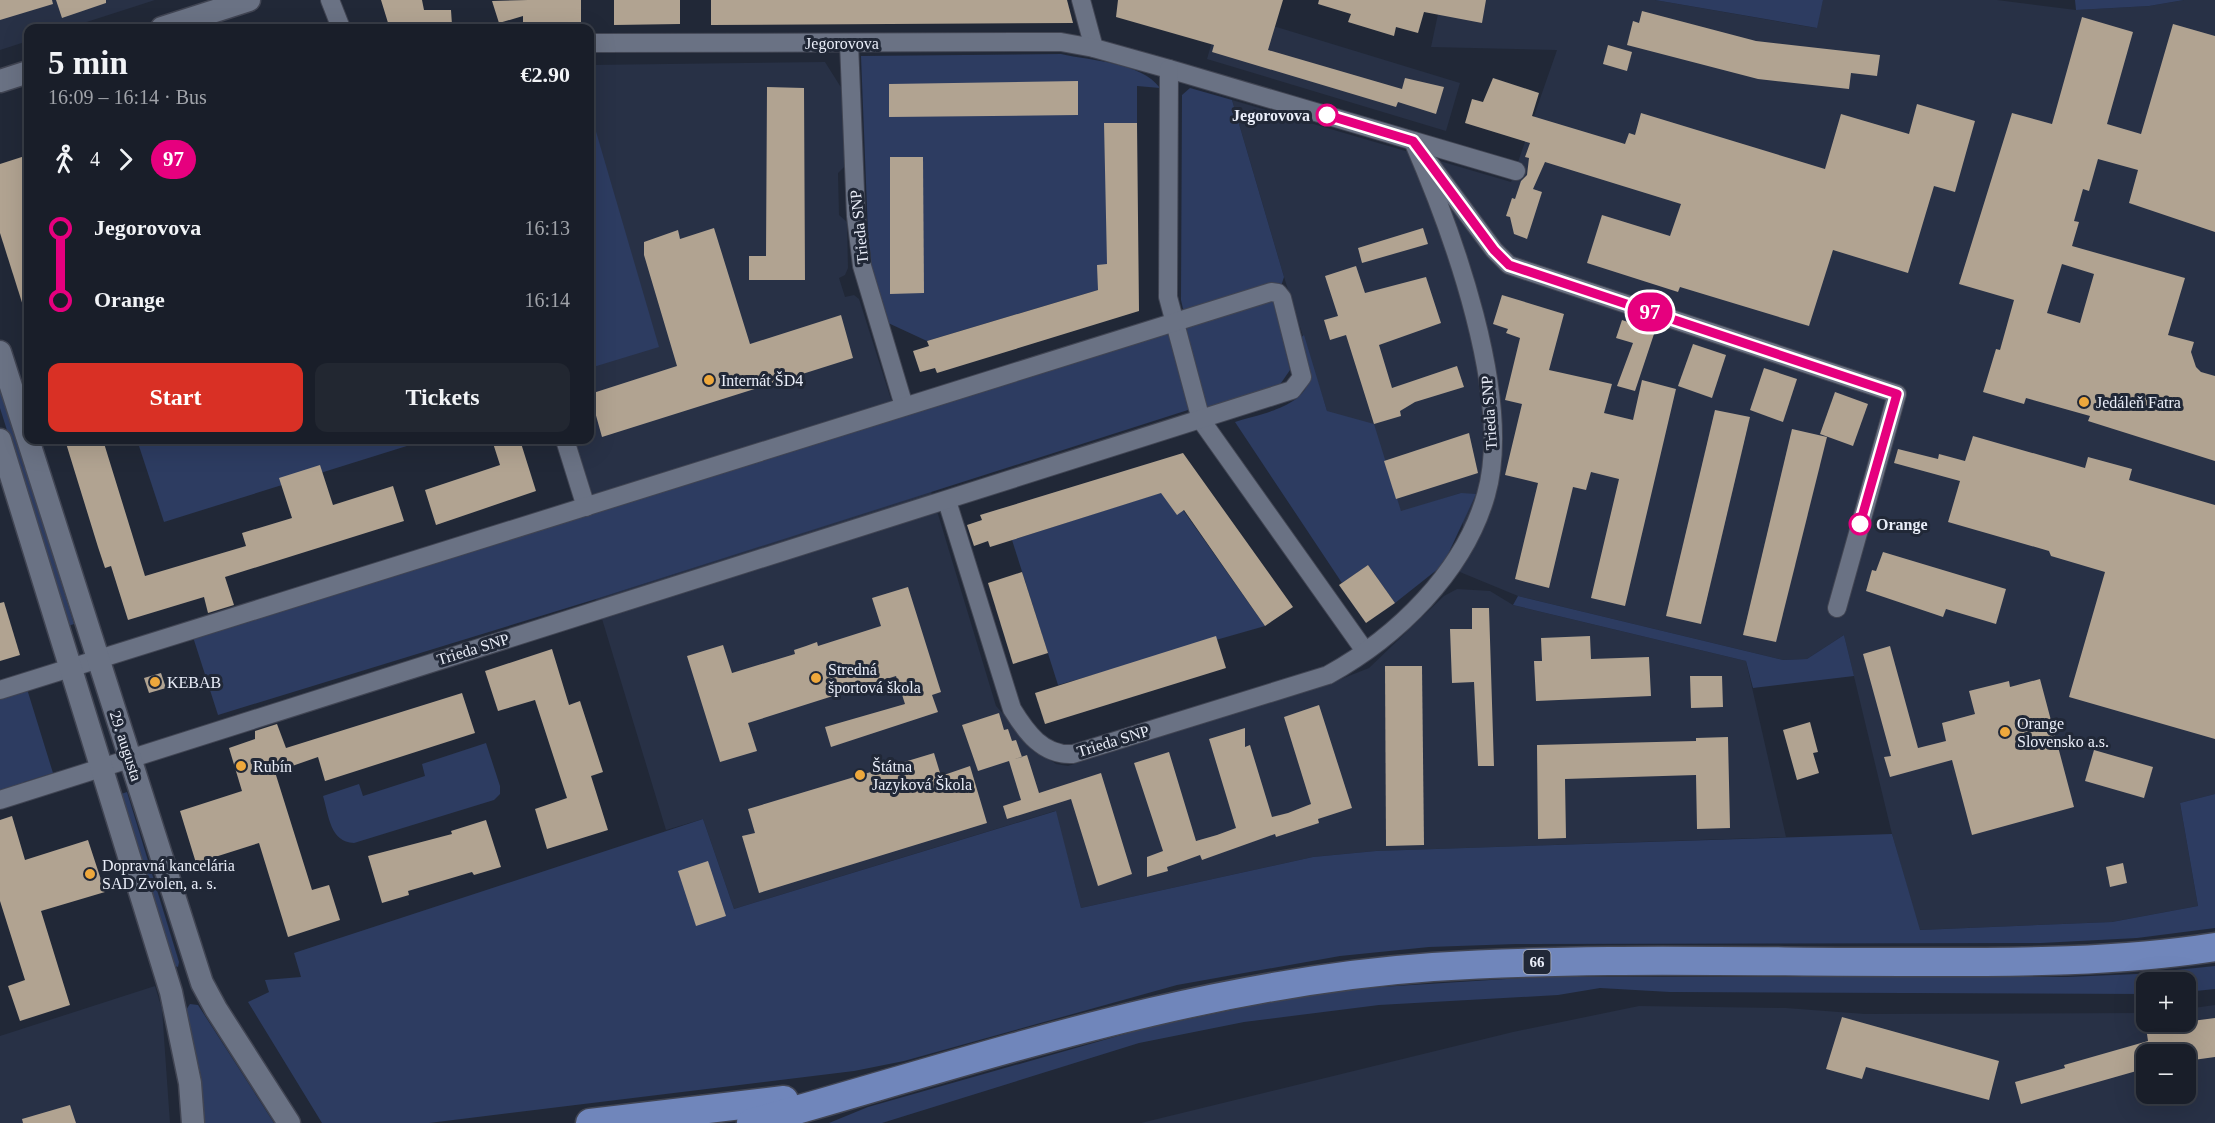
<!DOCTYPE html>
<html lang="en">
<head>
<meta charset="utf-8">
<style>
  :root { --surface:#191e29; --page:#222731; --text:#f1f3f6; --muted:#9fa2a8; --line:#373c46; --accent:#d93025 }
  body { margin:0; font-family:Georgia,serif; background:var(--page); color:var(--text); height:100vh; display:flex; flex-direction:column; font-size:22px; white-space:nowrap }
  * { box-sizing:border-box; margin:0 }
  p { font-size:20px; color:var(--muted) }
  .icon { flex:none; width:33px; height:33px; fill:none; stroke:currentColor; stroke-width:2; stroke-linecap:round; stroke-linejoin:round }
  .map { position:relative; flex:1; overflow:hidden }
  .panel { position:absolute; left:24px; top:24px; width:570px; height:420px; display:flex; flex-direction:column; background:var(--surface); border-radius:12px; box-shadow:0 6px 24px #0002,0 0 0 2px var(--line) }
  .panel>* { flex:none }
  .badge { padding:0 12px; border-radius:20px; font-size:21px; line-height:39px }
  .controls { position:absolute; left:2136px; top:972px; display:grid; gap:12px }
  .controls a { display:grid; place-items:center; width:60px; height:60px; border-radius:12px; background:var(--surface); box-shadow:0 6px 24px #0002,0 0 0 2px var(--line); font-size:30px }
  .map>.badge { position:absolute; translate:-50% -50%; box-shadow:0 0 0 3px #fff }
  .legs { display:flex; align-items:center; gap:9px; height:66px; padding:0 24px; font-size:20px }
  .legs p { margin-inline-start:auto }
  .head { display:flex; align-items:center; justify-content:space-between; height:102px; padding:0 24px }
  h1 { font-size:33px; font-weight:800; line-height:45px }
  .action { display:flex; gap:12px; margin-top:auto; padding:12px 24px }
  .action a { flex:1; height:69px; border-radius:12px; background:var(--accent); color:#fff; font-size:24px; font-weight:800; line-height:69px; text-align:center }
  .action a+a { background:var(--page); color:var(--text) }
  ul { padding:0 24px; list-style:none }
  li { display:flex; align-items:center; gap:21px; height:72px; font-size:22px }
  li i { display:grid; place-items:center; width:9px; height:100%; margin:0 8px; background:currentColor }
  li i::after { content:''; width:15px; height:15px; margin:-8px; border:4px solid; border-radius:50%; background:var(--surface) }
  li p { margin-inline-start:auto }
  li:first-child i { background:linear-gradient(#0000 50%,currentColor 0) }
  li:last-child i { background:linear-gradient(currentColor 50%,#0000 0) }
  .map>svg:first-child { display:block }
  .built { fill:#283146; fill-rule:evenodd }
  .green { fill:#2d3c61 }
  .building { fill:#b1a391; fill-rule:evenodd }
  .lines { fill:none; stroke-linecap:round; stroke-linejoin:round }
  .minor-casing { stroke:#414553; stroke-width:20 }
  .tertiary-casing { stroke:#414553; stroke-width:25 }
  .primary-casing { stroke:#414553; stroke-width:31 }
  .minor { stroke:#6a7284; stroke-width:18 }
  .tertiary { stroke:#6a7284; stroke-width:22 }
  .primary { stroke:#7086bb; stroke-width:28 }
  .line-1-casing { stroke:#fff; stroke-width:14 }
  .line-1 { stroke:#e6007e; stroke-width:9 }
  .stop-1-dot { fill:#fff; stroke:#e6007e; stroke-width:3 }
  .poi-dot { fill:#eea83c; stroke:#212837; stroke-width:2 }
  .labels { text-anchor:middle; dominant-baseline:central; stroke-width:6; stroke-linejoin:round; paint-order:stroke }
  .shield { fill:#212837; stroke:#aeb3bf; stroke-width:1.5 }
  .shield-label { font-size:15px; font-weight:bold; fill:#eaeef9 }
  .street-label { font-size:16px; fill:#eaeef9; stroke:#212837 }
  .stop-label { font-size:16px; font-weight:bold; fill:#eaeef9; stroke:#212837; text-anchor:end }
  .poi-label { font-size:16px; fill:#eaeef9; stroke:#212837; text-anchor:start }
</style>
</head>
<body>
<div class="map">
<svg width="2215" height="1123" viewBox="0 0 2215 1123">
  <rect width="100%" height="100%" fill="#212837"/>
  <g class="built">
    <polygon points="0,0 155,0 68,28 28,28 28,41 0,50"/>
    <polygon points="1441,0 1655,0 1816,28 1823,0 1997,0 2076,10 2149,6 2184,0 2215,0 2215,794 2180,803 2198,906 2112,922 1919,930 1892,834 1844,635 1807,659 1783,660 1518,596 1443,565 1463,528 1461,493 1401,512 1391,481 1327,411 1284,277 1232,100 1511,182 1557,50 1431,47"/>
    <polygon points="1221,10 1460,83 1446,131 1207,59"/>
    <polygon points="825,62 842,89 845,166 838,173 839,215 847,222 848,268 845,275 839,278 845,297 854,295 859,299 896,415 597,508 574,440 590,440 590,65"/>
    <polygon points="931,491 996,706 1034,748 1056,764 1068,766 1331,683 1369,668 1444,596 1457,589 1490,591 1513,605 1746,661 1786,837 1376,851 1313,857 1081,908 1055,811 734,909 703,819 666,830 596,599"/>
    <polygon points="155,986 162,1009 170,1123 0,1123 0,1036"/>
    <path d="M2215 1005V1123H1141L1513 1032 1639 1006 1786 1008 1865 1014 2146 1013V1022H2186V1009ZM2146 1054H2186V1094H2146Z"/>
  </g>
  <g class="green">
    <polygon points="1655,0 1823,0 1817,28"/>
    <polygon points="2075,0 2184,0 2149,6 2076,10"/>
    <path d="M1061 54C1091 61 1141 62 1160 88L1137 86V123H1105L1108 287 927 341 886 322 869 258 861 56Z"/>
    <polygon points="1190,88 1232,100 1284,277 1275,305 1290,370 1279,386 1212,409 1188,410 596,599 218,715 193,637 1187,326 1181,300 1182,95"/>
    <polygon points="590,111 659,347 590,368"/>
    <path d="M1304 335 1327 411 1374 424 1401 511 1461 493 1476 494 1443 565 1395 603 1368 565 1342 583 1235 422C1258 414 1304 408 1309 379 1311 368 1303 349 1300 338Z"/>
    <polygon points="0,386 74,624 68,626 0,408"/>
    <polygon points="137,440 426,440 164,522"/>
    <polygon points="1169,490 1265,626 1058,685 1012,540"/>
    <polygon points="1518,596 1783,660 1807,659 1844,635 1854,676 1753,688 1746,661 1513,605"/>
    <polygon points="27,689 53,773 24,782 26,791 0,800 0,698"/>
    <path d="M486 743 500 786V794L494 800 354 843C330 842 329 816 323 796L359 784 363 796 425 776 422 764Z"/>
    <polygon points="127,792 179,962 178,967 175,966 121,794"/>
    <polygon points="2215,794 2215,928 2137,938 2041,943 1516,944 1429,947 1340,956 1177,985 904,1061 854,1071 429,1123 322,1123 248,1002 269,992 265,980 301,977 294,953 703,819 734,909 1056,811 1081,908 1313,857 1376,851 1892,834 1920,930 2112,922 2198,906 2180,803"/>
    <polygon points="2215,966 2215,989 2186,992 2186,982 2146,982 2146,994 1670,992 1600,988 1558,995 1379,1005 1244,1022 1139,1043 882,1123 829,1123 868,1107 1146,1028 1284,999 1349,989 1539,977 2067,977 2137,974"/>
    <polygon points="190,1004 198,1005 274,1123 204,1123 201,1076 186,1010"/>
  </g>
  <g class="building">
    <polygon points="0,0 52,0 53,4 0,20"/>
    <polygon points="56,0 106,0 106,3 62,18"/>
    <polygon points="381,0 422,0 424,10 451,10 452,25 389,26"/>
    <polygon points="528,0 581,0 581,25 523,25 523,16 499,23 492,1"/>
    <polygon points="614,0 680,0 680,24 614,25"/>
    <polygon points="711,0 1067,0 1073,23 711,25"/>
    <polygon points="1118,0 1283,0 1268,50 1402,89 1405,78 1444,87 1436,114 1398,102 1396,107 1212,52 1214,45 1116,17"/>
    <polygon points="1319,0 1486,0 1482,23 1424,12 1418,33 1396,27 1394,36 1348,22 1351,14 1318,4"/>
    <polygon points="1642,11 1756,41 1880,55 1877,76 1851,73 1849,89 1758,79 1627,45 1633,21 1639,23"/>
    <path d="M2082 17 2133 32 2107 124 2141 134 2173 24 2215 36V232L2129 203 2138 170 2098 159 2089 191 2083 189 2074 221 2079 222 2072 246 2185 278 2168 335 2194 342 2191 352 2196 367 2201 372 2215 376V461L2088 421 2090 416 2026 398 2024 404 1983 392 1996 349 2000 350 2014 300 1959 284 2012 113 2052 124ZM2062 264 2094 274 2080 323 2047 313Z"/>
    <polygon points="1608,45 1632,52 1627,71 1603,64"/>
    <polygon points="1493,78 1539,93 1532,116 1625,144 1629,133 1635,135 1641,113 1825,169 1841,114 1909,134 1917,104 1975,121 1955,192 1934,186 1908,273 1833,250 1809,326 1680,287 1678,292 1587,263 1602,215 1670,236 1681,204 1545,162 1533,189 1542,192 1527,239 1514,234 1510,217 1506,216 1512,198 1515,199 1521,181 1527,175 1529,158 1525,157 1530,143 1465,123 1472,99 1483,102"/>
    <polygon points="1078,81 1078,115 889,117 889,84"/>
    <polygon points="767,87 804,88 805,280 749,280 749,256 766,256"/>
    <polygon points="1104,123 1137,123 1139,311 937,373 935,368 920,372 913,351 929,346 927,341 1098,290 1097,265 1107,264"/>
    <polygon points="28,155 28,312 25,312 0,233 0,164"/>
    <polygon points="890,157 923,157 924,293 890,294"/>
    <polygon points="714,228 750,344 841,315 853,358 602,437 590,394 677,366 644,255 644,242 678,230 680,239"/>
    <polygon points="1423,228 1428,244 1362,263 1358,248"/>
    <polygon points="1356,266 1365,293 1426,277 1441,323 1379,345 1392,388 1457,366 1464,387 1415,402 1400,411 1401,416 1374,424 1346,335 1330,340 1324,320 1338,316 1325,276"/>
    <polygon points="1502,295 1564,314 1549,370 1612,384 1604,413 1633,420 1642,380 1676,389 1625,606 1591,598 1619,479 1591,472 1586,490 1573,487 1549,588 1515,579 1538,483 1505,475 1522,404 1505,400 1520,338 1506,333 1508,329 1493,324"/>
    <polygon points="1622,320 1655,331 1635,391 1617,386 1633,343 1616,338"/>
    <polygon points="1693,344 1726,355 1712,398 1678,386"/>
    <polygon points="1764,368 1797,379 1783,422 1750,410"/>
    <polygon points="1835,392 1868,404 1853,446 1820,434"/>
    <polygon points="1715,410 1750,417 1701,624 1666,616"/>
    <polygon points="1792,429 1827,437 1776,642 1743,635"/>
    <polygon points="1469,433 1478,473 1396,499 1384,461"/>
    <polygon points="1973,436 2085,468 2088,457 2132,469 2129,480 2215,505 2215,739 2069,697 2105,572 2051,556 2049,551 1948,522 1960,481 1894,463 1898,449 1938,459 1939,454 1965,461"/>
    <polygon points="65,440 103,440 145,576 246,546 242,533 292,518 279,478 320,465 333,505 393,486 404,521 225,577 234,605 208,613 204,597 128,620 111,566 105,568 98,547"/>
    <polygon points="492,440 520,440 536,491 436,525 425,490 500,465"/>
    <polygon points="1183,453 1293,607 1265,626 1184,510 1177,515 1161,493 990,547 988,541 974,546 967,525 982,520 980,515"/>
    <polygon points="1883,552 2006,589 1996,624 1946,609 1943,617 1866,591 1872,570 1876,571"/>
    <polygon points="1368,565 1395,603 1366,623 1339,585"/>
    <polygon points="1022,572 1048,653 1013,664 988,583"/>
    <polygon points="908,587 941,692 932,695 938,712 831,747 825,727 905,704 896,676 748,723 757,751 720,762 687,656 723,645 732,673 795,654 794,650 806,646 817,642 818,646 881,626 872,598"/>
    <polygon points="4,602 20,655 0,661 0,603"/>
    <polygon points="1472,608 1489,608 1494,766 1478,766 1474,682 1452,683 1450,629 1472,629"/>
    <polygon points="1216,636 1226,668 1045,724 1035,693"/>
    <polygon points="1590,636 1591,659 1649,657 1651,696 1536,701 1534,661 1542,661 1541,638"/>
    <polygon points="1890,646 1918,748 1946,741 1942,723 1975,714 1969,691 2009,681 2010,687 2040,679 2074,807 1972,835 1952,760 1890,777 1884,757 1891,756 1863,654"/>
    <polygon points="552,649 569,705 580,701 603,772 591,776 608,830 547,849 535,809 567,798 535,700 498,711 485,671"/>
    <polygon points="1385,666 1422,666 1424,845 1386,846"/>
    <polygon points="161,673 166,688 149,693 144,678"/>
    <polygon points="1690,676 1722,676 1723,707 1691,708"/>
    <polygon points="462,693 475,733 325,781 318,757 275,772 312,890 329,885 340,920 288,937 259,843 196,863 180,811 242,791 229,748 255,739 255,731 277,724 286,748"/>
    <polygon points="1319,705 1352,808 1318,819 1319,823 1276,837 1275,834 1202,860 1200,855 1167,867 1168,871 1147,877 1147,857 1163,851 1134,763 1169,752 1196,841 1217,835 1236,828 1209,739 1245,728 1245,747 1250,745 1272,817 1288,813 1311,804 1284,717"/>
    <polygon points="999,713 1004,730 1008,729 1012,741 1016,740 1022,757 1015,759 1027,755 1039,793 1101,773 1132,874 1098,886 1071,799 1007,819 1003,806 1021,800 1009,761 978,771 962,725"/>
    <polygon points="1810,722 1818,752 1813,753 1819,773 1797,780 1783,730"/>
    <polygon points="1728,737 1730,828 1697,829 1696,775 1565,779 1566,838 1538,839 1537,745 1696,741 1696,738"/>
    <polygon points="2094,750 2153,767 2144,798 2085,781"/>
    <polygon points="934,753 941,776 970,766 987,823 759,893 742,836 755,833 748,809"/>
    <polygon points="12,816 25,860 88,840 105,892 41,911 70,1005 20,1021 8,986 25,980 0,901 0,820"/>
    <polygon points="486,820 501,867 474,875 472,872 408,891 409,895 382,903 368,856 452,834 451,831"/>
    <polygon points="708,861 726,916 696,926 678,871"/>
    <polygon points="2123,863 2127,883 2110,887 2106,867"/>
    <polygon points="1842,1017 1999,1061 1989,1100 1866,1067 1862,1079 1826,1069"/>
    <polygon points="2215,1018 2215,1057 2186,1061 2186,1054 2136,1054 2140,1070 2021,1104 2015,1082 2065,1068 2064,1065 2148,1041 2146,1027"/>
    <polygon points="70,1105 76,1123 23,1123 22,1119"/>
  </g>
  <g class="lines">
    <defs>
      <g id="minor">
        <polyline points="330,0 341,28"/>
        <polyline points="1081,0 1094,48"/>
        <polyline points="590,43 1061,42 1094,48 1169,69 1516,171"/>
        <polyline points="849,43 856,216 862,266 904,406"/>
        <polyline points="1169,69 1168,297 1201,420 1365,651"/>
        <polyline points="1430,164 1494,250 1509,265 1897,394 1837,608"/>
        <polyline points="565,440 586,507"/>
        <path d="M947 501 1012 709C1026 732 1043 756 1073 754L1328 675C1397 637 1464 572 1486 495 1514 398 1452 231 1413 141"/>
        <polyline points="0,690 1271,292 1278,293 1282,298 1302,377 1292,390 0,800"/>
      </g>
      <g id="tertiary">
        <polyline points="162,28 249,0"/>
        <polyline points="0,81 28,72"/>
        <polyline points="0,352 202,983 216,1009 289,1123"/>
        <polyline points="0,440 171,992 190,1083 193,1123"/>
      </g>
      <g id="primary">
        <polyline points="590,1123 784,1100"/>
        <path d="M751 1123C976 1060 1199 983 1433 967 1589 957 1746 962 1903 962 2007 962 2112 963 2215 947"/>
      </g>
    </defs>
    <use href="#minor" class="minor-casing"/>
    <use href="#tertiary" class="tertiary-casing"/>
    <use href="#primary" class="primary-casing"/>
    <use href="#minor" class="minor"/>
    <use href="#tertiary" class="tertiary"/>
    <use href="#primary" class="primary"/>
  </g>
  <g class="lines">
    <defs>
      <polyline id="line-1" points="1327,115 1413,141 1494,250 1509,265 1897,394 1860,524"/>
    </defs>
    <use href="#line-1" class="line-1-casing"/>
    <use href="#line-1" class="line-1"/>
  </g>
  <g class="stop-1-dot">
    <circle cx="1327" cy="115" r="10"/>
    <circle cx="1860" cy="524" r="10"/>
  </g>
  <g class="poi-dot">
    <circle cx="709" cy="380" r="6"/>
    <circle cx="2084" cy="402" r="6"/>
    <circle cx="816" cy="678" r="6"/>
    <circle cx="155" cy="682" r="6"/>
    <circle cx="2005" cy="732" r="6"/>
    <circle cx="241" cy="766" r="6"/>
    <circle cx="860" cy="775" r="6"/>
    <circle cx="90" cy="874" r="6"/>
  </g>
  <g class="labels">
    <rect class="shield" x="1523.5" y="950" width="27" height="24" rx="4.5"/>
    <g class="shield-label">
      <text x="1537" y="962">66</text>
    </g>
    <g class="street-label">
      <text x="842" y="43">Jegorovova</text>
      <text transform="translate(859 227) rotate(-96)">Trieda SNP</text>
      <text transform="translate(1489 413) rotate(-94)">Trieda SNP</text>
      <text transform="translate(473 649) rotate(-17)">Trieda SNP</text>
      <text transform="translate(1113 741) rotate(-17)">Trieda SNP</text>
      <text transform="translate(126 746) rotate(72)">29. augusta</text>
    </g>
    <g class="stop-label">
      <text x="1310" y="115">Jegorovova</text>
      <text x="1876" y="524" text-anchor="start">Orange</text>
    </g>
    <g class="poi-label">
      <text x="721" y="380">Internát ŠD4</text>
      <text x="2096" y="402">Jedáleň Fatra</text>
      <text x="828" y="669">Stredná<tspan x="828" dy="18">športová škola</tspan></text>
      <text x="167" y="682">KEBAB</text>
      <text x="2017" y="723">Orange<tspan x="2017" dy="18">Slovensko a.s.</tspan></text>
      <text x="253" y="766">Rubín</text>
      <text x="872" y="766">Štátna<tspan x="872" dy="18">Jazyková Škola</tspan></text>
      <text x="102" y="865">Dopravná kancelária<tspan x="102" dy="18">SAD Zvolen, a. s.</tspan></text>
    </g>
  </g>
</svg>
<div class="controls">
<a>+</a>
<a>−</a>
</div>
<b class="badge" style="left:1650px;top:312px;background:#e6007e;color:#fff">97</b>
<section class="panel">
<div class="head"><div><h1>5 min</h1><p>16:09 – 16:14 · Bus</p></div><b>€2.90</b></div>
<div class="legs"><svg class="icon" aria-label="walk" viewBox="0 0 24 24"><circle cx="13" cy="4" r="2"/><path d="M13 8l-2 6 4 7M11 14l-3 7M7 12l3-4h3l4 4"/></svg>4<svg class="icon" aria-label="forward" viewBox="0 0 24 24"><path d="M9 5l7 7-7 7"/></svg><b class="badge" style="background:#e6007e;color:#fff">97</b></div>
<ul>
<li><i style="color:#e6007e"></i><b>Jegorovova</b><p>16:13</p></li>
<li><i style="color:#e6007e"></i><b>Orange</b><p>16:14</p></li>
</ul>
<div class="action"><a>Start</a><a>Tickets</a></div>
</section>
</div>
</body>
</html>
